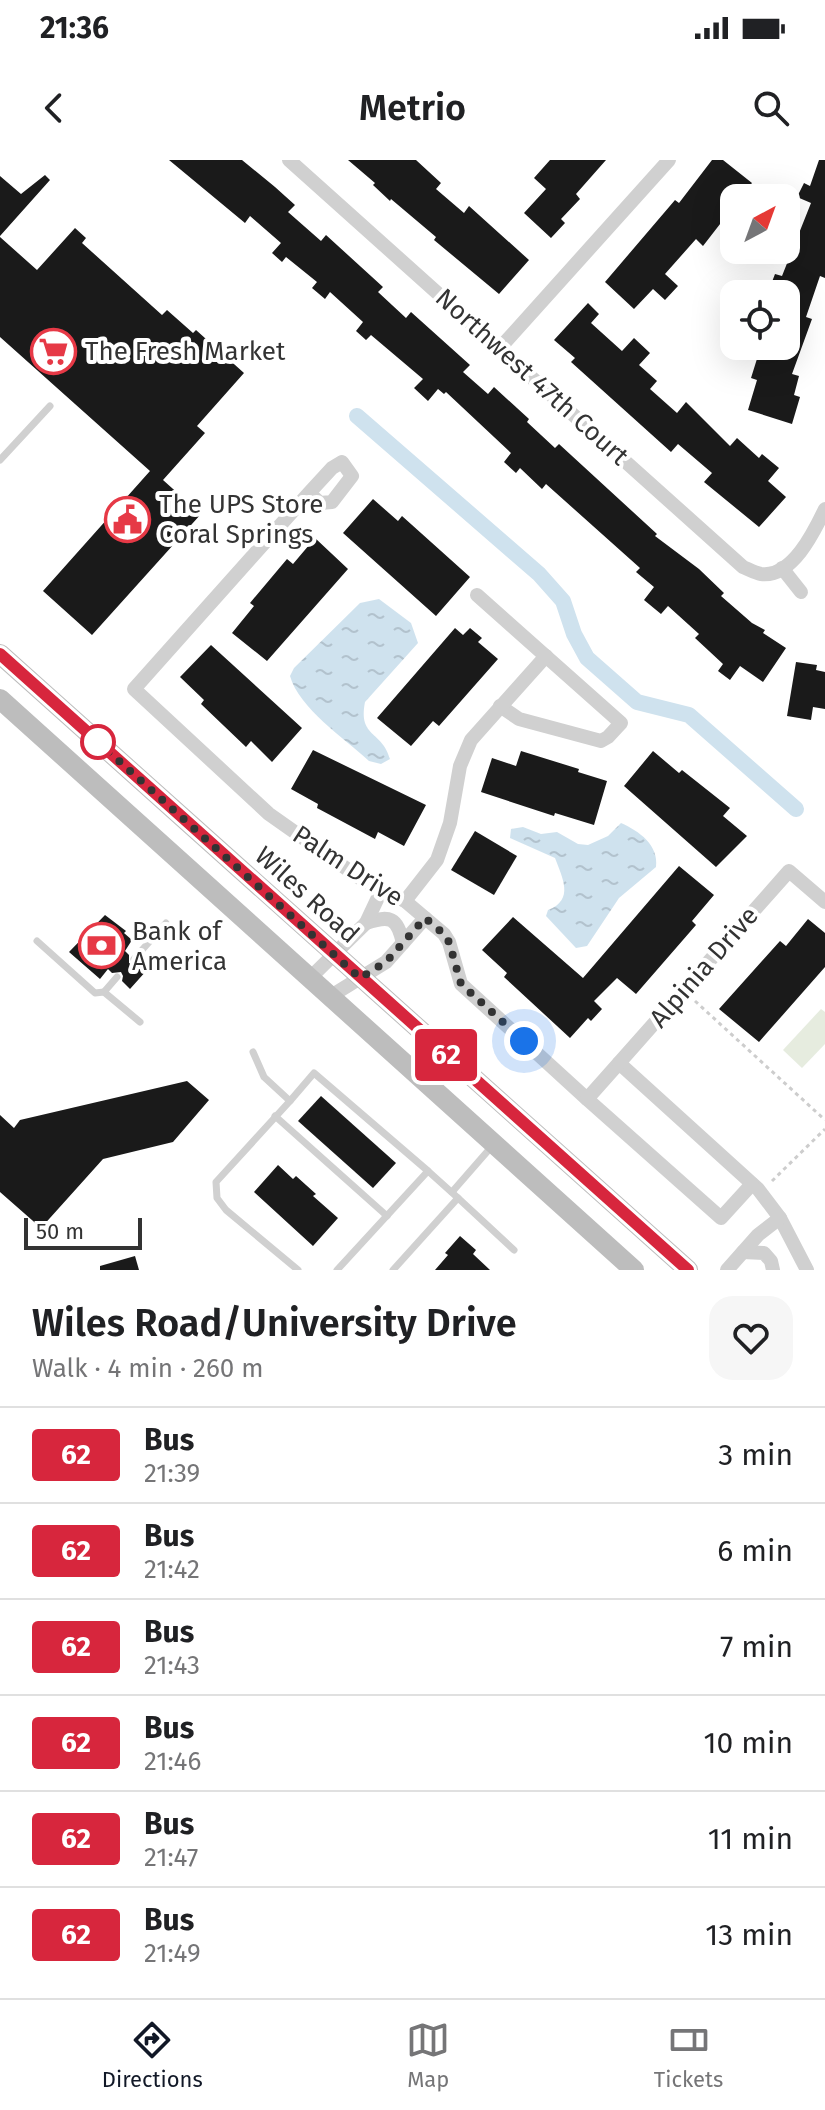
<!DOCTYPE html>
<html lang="en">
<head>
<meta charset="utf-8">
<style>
  :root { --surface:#fff; --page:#f6f6f6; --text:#202124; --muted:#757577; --line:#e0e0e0; --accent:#111827 }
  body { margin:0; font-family:"Fira Sans",sans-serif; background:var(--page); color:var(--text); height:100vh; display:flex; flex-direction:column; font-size:30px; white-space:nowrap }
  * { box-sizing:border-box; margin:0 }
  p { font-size:26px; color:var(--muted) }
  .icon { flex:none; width:44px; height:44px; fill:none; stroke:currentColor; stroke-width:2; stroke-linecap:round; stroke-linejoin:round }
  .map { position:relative; height:1110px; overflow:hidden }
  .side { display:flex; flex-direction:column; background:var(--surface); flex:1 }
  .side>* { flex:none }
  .badge { padding:0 16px; border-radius:6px; font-size:28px; line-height:52px }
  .needle { width:52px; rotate:41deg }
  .controls { position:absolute; left:720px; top:24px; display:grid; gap:16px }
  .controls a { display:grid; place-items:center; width:80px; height:80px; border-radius:16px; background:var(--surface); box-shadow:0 8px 32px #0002; font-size:40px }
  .scale { position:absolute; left:24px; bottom:20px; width:118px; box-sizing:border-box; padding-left:8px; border:4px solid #333; border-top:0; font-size:22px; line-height:28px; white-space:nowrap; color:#333; -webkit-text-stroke:6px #fff; paint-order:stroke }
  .you { position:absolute; width:40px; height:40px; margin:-20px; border:6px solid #fff; border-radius:50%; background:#1a73e8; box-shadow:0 0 0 12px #1a73e833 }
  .map>.badge { position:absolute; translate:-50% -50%; box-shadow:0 0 0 4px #fff }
  .round { display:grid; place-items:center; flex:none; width:84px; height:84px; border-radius:24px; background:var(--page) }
  .overview { display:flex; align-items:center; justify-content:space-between; height:136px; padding:0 32px }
  h1 { font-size:38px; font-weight:600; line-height:60px }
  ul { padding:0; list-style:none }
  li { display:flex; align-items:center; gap:24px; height:96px; padding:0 32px; border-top:2px solid var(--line) }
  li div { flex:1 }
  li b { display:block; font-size:30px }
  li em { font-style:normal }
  li .badge { min-width:88px; font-weight:700; text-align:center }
  .status { display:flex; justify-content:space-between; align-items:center; height:56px; padding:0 40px; background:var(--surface); direction:ltr }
  .status svg { height:22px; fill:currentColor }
  header { display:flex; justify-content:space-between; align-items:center; height:104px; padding:0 32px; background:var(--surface); font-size:36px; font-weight:600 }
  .tabs { display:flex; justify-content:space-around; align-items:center; height:112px; border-top:2px solid var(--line); background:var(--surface); font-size:22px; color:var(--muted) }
  .tabs a { display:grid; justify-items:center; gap:4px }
  .tabs .selected { color:var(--accent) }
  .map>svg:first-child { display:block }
  .pitch { fill:#e6ecdf }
  .water { fill:url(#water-ripples) }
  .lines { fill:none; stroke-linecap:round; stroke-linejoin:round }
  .canal { stroke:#cfe2ee; stroke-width:16 }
  .building { fill:#1a1a1a }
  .path { stroke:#cdcdcd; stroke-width:3; stroke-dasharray:4 4; stroke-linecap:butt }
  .service { stroke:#d0d0d0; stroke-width:7 }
  .minor { stroke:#d0d0d0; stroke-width:14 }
  .secondary { stroke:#bdbdbd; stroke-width:20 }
  .line-casing { stroke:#fff; stroke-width:18 }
  .line { stroke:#d7263d; stroke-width:12 }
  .walk { stroke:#333; stroke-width:8; stroke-dasharray:0 14.4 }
  .stop-dot { fill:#fff; stroke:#d7263d; stroke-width:4 }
  .labels { text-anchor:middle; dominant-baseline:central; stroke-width:8; stroke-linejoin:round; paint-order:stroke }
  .poi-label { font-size:26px; fill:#333; stroke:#fff; text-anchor:start }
  .street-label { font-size:26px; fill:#333; stroke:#fff }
</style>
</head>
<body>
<div class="status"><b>21:36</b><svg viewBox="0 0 49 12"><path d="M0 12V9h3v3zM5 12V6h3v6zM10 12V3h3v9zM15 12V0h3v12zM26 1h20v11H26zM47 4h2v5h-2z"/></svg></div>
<header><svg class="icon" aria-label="back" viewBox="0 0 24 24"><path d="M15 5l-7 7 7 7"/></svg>Metrio<svg class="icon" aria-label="search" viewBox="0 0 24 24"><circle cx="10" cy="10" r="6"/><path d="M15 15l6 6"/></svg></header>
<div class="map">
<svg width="825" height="1110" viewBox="0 0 825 1110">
  <defs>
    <pattern id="water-ripples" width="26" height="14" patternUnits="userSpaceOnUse" patternTransform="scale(2)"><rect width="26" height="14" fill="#cfe2ee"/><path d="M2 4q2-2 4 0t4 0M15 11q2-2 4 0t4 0" fill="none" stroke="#b2c2cd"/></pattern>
  </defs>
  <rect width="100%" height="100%" fill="#fff"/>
  <polygon class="pitch" points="821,849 825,852 825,884 802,908 783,890"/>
  <g class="water">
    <path d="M379 439 411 463 418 483 365 542C358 578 382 570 390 599L381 604 369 601C344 578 299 548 290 516L294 508 360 443Z"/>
    <path d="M621 663C639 671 659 685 656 707L619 738 587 786 576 788 546 756 548 750C575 740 562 717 555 698L510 678 511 669 523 667 541 674 557 672 578 684 588 685 608 676Z"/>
  </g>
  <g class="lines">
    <polyline class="canal" points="357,256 539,414 563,441 574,474 587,498 637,542 689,555 796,649"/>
  </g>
  <g class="building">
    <polygon points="169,0 242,0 275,27 295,45 288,52 321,81 326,75 383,127 378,132 406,158 411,152 470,205 463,212 488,234 494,227 529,259 527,262 555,288 559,284 657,374 655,376 699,409 724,433 721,436 752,463 765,470 763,473 786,488 763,522 740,506 730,520 718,511 723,504 695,478 699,474 668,446 661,454 644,440 654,427 636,412 640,408 546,324 542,329 520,308 516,313 504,302 511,293 446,232 444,234 438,229 428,241 414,228 423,219 371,175 366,180 356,171 363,162 330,132 325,139 312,128 317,122 286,97 282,102 272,93 281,83 250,56 245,63"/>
    <polygon points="348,0 416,0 441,23 436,29 464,53 469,46 529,100 499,134 434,80 436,77 391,39 390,41 373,25 375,23"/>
    <polygon points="550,0 606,0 576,34 580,39 561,59 565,63 551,78 524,53 546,29 534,18"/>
    <polygon points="712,0 723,0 752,23 740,38 734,38 734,46 703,86 696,79 665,114 678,126 665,140 653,129 634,149 605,122 675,40 679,43"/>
    <polygon points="819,0 825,0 825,118 820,116 806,157 812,159 792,214 799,216 794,235 800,237 792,264 748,250 757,220 751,218 761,186 786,186 786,133 770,127 775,114 782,116 811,43 797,37 804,23 810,26"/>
    <polygon points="45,15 50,20 0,76 0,16 21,34"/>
    <polygon points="75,68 86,78 82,83 162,155 167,150 193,173 196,170 244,213 197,266 205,273 163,320 201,354 92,475 43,431 150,311 0,177 0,77 37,110"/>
    <polygon points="588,143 599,154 591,163 622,191 634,178 650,193 639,205 657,221 650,229 677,253 686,242 730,286 737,278 759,298 762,294 779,308 768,321 786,337 759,367 704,322 712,313 678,284 671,292 571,202 575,198 554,180"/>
    <polygon points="373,339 398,361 402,356 470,417 436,456 343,373"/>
    <polygon points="315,378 348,409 267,501 232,473 254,446 250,443 287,399 293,404"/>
    <polygon points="455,468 463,475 470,468 482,478 478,482 498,499 439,566 433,561 411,586 377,558"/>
    <polygon points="211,485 302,568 272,602 251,581 246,587 201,544 204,540 180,517"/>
    <polygon points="796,502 817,505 816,510 825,512 825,549 813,547 811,560 787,556"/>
    <polygon points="313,590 426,645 404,686 378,672 375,679 317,648 318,644 291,629"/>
    <polygon points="521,591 579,609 578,612 607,621 594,665 555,653 554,656 481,632 492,598 516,606"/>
    <polygon points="653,591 679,613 682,610 730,648 723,656 747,676 716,707 624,626"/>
    <polygon points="475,671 517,696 494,735 451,710"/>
    <polygon points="679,706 714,735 692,761 696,765 636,834 617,818 594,841 602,849 591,861 588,858 570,878 504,817 507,813 482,790 513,757 583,818"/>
    <polygon points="105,755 126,771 124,773 132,780 125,791 129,795 129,803 133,805 139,803 147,810 130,829 122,821 123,816 121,812 112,813 108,809 100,819 69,792"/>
    <polygon points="808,759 825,773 825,807 759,882 719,849 780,781 786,786"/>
    <polygon points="187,921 209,940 173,982 103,999 41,1068 0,1032 0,955 14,968 20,960"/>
    <polygon points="321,936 396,1003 373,1028 298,961"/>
    <polygon points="278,1005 293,1019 296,1016 316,1034 313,1036 338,1058 313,1086 254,1032"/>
    <polygon points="460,1076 476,1090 473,1094 490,1110 435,1110 448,1095 445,1093"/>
    <polygon points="135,1096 139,1110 100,1110 100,1106"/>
  </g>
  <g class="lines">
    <g class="path">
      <polyline points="695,841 825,960"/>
      <polyline points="772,1021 825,969"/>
    </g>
    <g class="service">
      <polyline points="0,300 50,246"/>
      <polyline points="37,781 95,833 104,832 140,862"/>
      <polyline points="134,799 166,763"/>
      <polyline points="104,832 117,817"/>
      <polyline points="253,892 264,917 290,941 216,1022 217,1038 226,1050 298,1110"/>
      <polyline points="290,941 314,913 428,1011"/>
      <polyline points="275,956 387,1056"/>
      <polyline points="452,1032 493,985"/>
      <polyline points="458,1038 514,1090"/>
      <polyline points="337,1110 428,1011 458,1038 393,1110"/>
    </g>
    <g class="minor">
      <path d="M289 0 743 407C748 409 755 413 761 414 792 418 814 372 825 349"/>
      <polyline points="500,188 669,0"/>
      <polyline points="309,333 320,343 332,342 352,316 342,302 332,308 309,333 134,529 269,654 364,721 405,741 444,774 449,782 461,824 587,939 619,903 758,1029 780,1058 807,1110"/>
      <polyline points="782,408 801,432"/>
      <polyline points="477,435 621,563 608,577 601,581 519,559 500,546"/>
      <polyline points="405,741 437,700 450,663 460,606 471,580 546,496"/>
      <path d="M366 763C390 755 397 757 403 783"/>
      <polyline points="311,817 366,763 382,729"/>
      <polyline points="331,836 386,802 425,758"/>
      <polyline points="619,903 789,711 825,742"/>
      <polyline points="587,939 721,1058 752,1024"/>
      <polyline points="743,1092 764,1093 771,1101 773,1110"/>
      <polyline points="727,1110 758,1075 780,1058"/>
    </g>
    <g class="secondary">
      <polyline points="0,494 688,1110"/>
      <polyline points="0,539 634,1110"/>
    </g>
  </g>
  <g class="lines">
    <defs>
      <polyline id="line" points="0,494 688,1110"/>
    </defs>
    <use href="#line" class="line-casing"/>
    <use href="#line" class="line"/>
    <polyline class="walk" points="98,582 360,818 386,802 425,758 444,774 449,782 461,824 524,881"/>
  </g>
  <defs>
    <symbol id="supermarket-ring" viewBox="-11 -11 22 22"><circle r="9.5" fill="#fff" stroke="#e63946" stroke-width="1.5"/><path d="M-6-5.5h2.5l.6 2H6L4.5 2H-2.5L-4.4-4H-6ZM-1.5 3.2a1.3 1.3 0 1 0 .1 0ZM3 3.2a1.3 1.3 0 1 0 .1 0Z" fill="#e63946"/></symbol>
    <symbol id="civic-ring" viewBox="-11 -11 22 22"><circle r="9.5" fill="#fff" stroke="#e63946" stroke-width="1.5"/><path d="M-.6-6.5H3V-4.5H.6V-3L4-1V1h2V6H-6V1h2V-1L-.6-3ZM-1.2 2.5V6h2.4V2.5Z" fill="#e63946"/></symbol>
    <symbol id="bank-ring" viewBox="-11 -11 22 22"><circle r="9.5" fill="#fff" stroke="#e63946" stroke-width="1.5"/><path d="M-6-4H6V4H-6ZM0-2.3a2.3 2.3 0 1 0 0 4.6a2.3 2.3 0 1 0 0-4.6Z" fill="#e63946"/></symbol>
  </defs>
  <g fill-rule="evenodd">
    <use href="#supermarket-ring" x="28" y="166" width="51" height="51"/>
    <use href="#civic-ring" x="102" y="334" width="51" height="51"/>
    <use href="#bank-ring" x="76" y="760" width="51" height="51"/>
  </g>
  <circle class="stop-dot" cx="98" cy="582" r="16"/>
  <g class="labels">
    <g class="poi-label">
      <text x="85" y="191">The Fresh Market</text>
      <text x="159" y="344">The UPS Store<tspan x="159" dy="30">Coral Springs</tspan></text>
      <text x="132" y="771">Bank of<tspan x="132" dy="30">America</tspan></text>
    </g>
    <g class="street-label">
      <text transform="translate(532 217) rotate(42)">Northwest 47th Court</text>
      <text transform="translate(348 706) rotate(33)">Palm Drive</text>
      <text transform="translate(307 735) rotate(42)">Wiles Road</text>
      <text transform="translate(704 807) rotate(-49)">Alpinia Drive</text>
    </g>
  </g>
</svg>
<div class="controls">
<a><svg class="needle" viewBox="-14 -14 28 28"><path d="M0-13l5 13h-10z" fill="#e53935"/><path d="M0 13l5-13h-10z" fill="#757577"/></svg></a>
<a><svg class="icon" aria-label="locate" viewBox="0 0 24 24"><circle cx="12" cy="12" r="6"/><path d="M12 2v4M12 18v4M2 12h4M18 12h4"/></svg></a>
</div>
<div class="scale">50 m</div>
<div class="you" style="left:524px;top:881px"></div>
<b class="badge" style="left:446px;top:895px;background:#d7263d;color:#fff">62</b>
</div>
<section class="side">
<div class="overview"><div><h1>Wiles Road/University Drive</h1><p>Walk · 4 min · 260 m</p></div><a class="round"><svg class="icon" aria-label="heart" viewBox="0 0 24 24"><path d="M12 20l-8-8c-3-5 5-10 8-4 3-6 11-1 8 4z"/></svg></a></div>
<ul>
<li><span class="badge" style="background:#d7263d;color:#fff">62</span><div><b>Bus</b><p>21:39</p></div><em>3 min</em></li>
<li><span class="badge" style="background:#d7263d;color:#fff">62</span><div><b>Bus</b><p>21:42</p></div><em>6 min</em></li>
<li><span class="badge" style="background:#d7263d;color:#fff">62</span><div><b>Bus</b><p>21:43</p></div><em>7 min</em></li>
<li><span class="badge" style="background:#d7263d;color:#fff">62</span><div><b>Bus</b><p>21:46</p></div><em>10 min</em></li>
<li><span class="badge" style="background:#d7263d;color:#fff">62</span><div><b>Bus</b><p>21:47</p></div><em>11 min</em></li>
<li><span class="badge" style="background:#d7263d;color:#fff">62</span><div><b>Bus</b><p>21:49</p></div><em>13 min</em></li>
</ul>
</section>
<nav class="tabs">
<a class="selected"><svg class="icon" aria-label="directions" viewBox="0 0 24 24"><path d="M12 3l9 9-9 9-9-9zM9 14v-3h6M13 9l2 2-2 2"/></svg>Directions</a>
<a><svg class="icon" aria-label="map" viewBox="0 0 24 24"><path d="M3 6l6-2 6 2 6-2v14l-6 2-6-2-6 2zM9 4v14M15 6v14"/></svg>Map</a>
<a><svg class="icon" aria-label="tickets" viewBox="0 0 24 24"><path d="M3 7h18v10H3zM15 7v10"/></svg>Tickets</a>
</nav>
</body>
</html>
